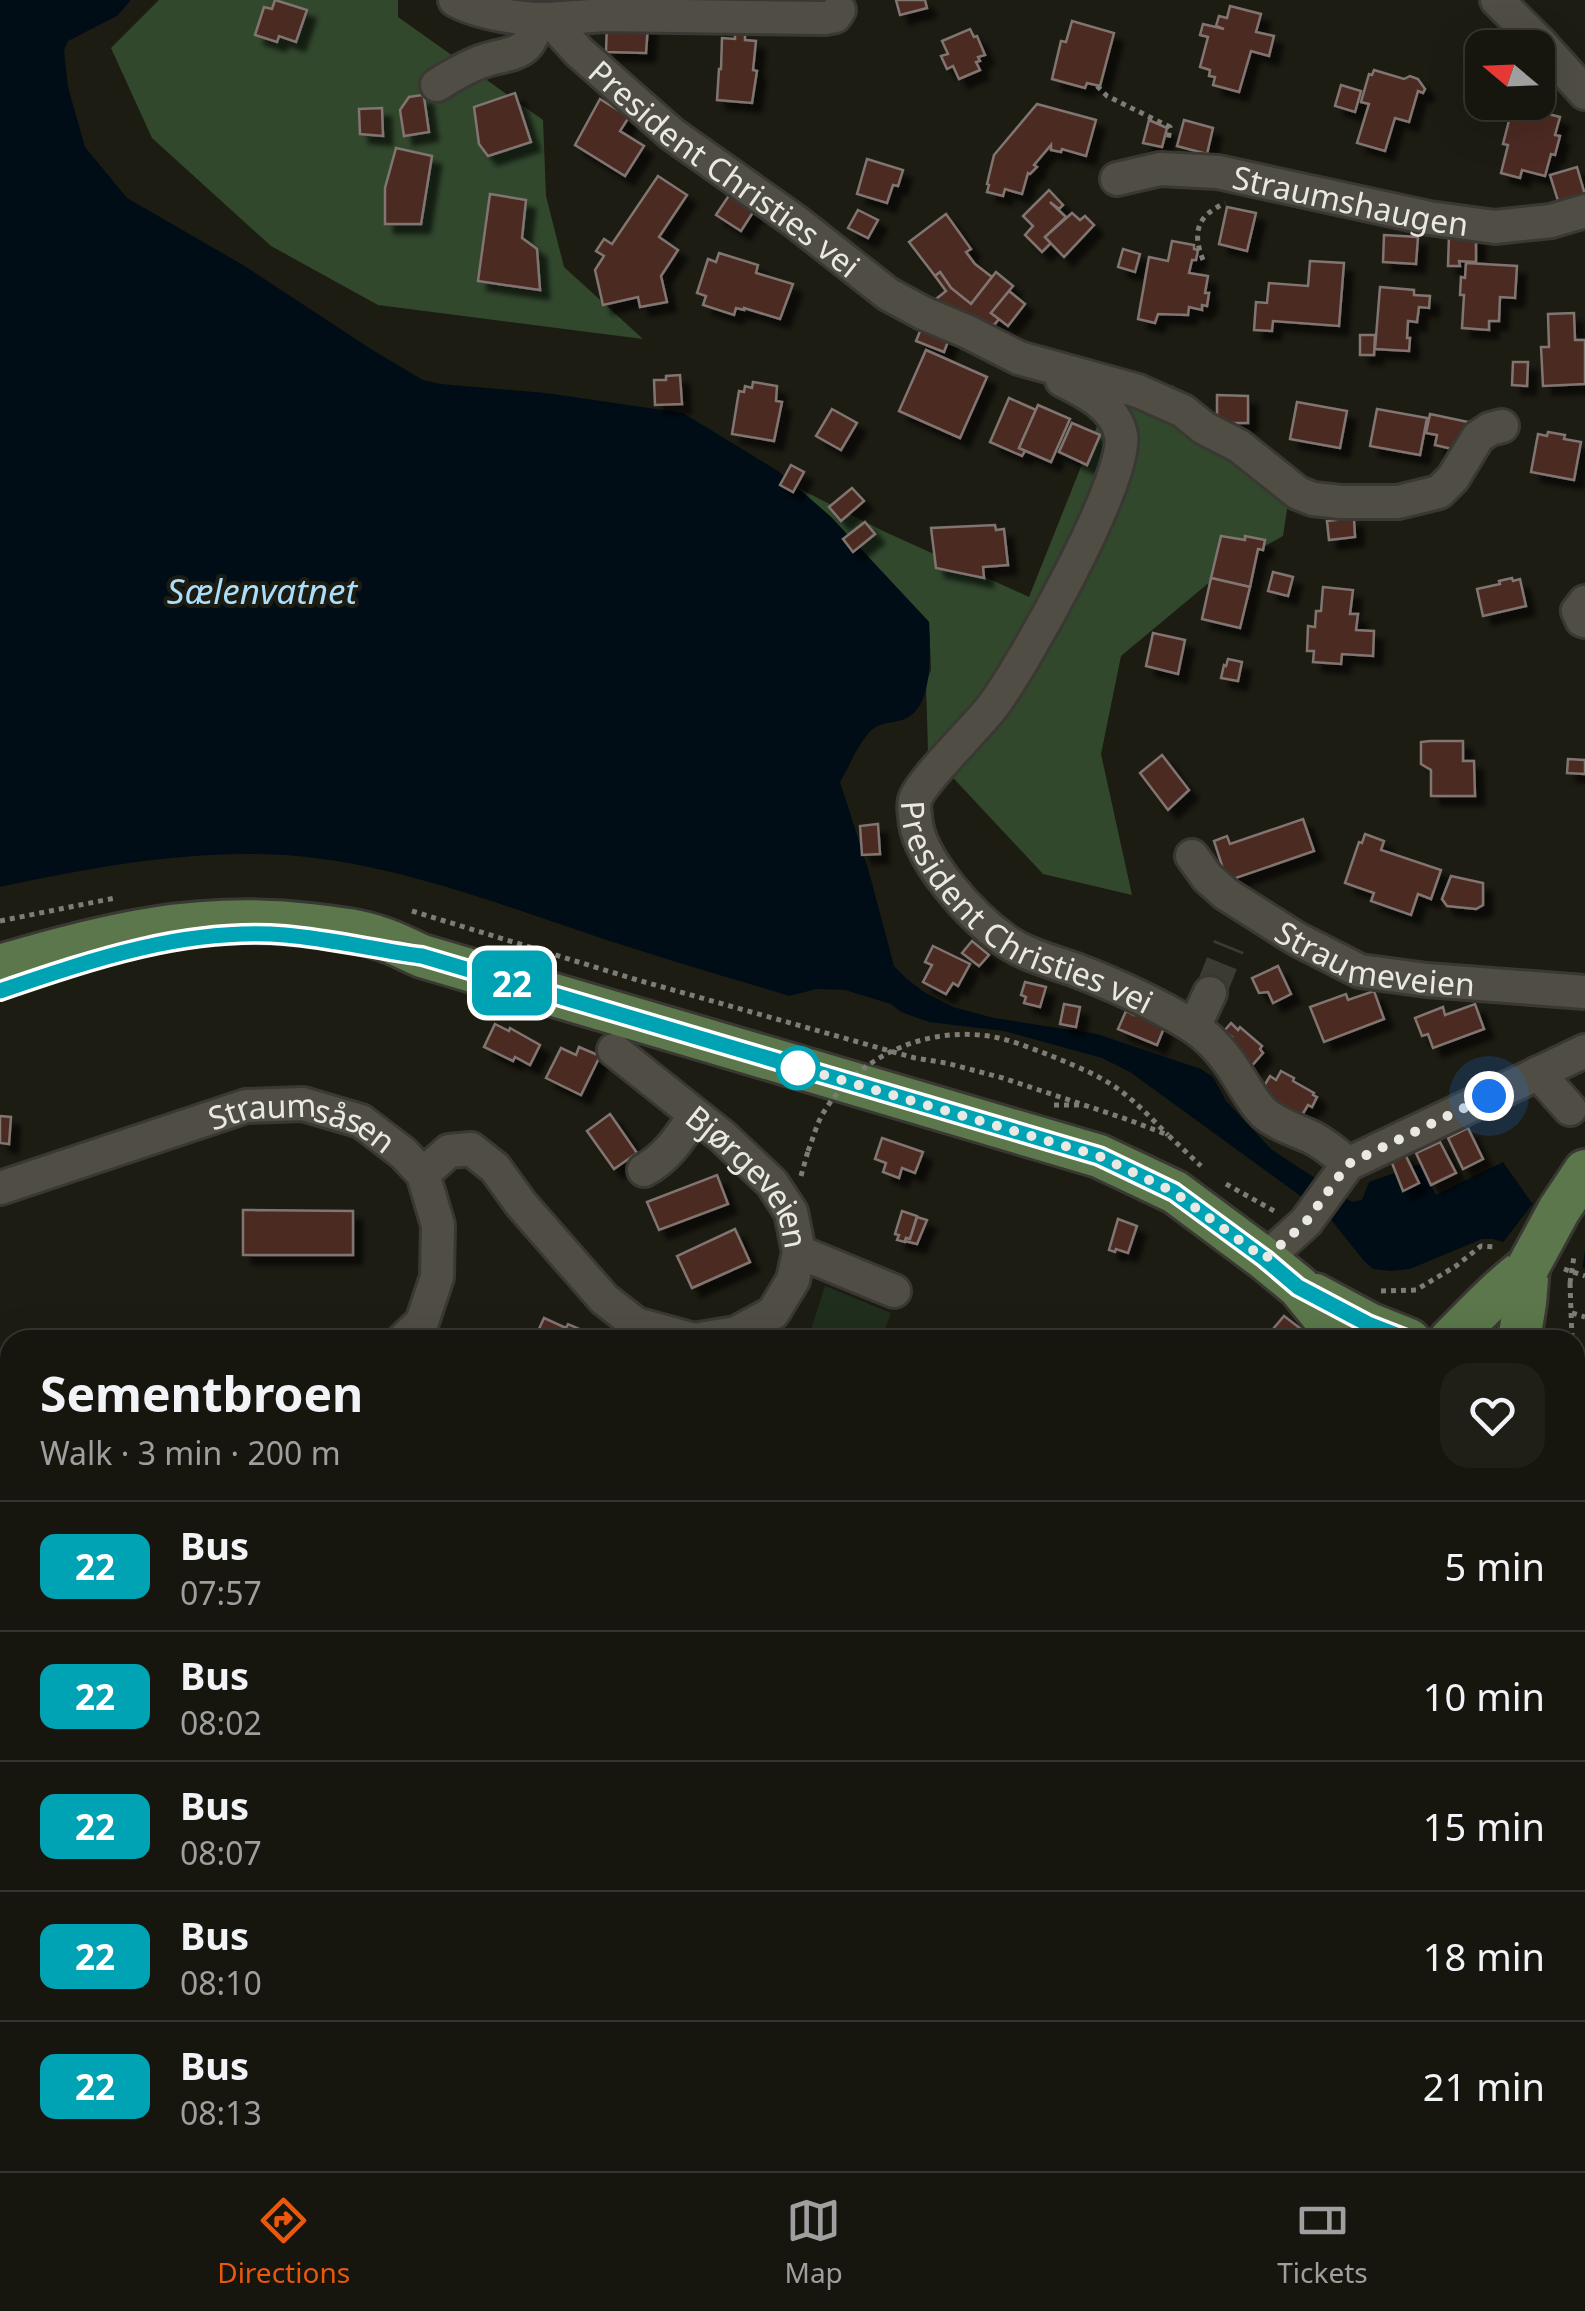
<!DOCTYPE html>
<html lang="en">
<head>
<meta charset="utf-8">
<style>
  :root { --surface:#16150e; --page:#1f1e17; --text:#f1f3f6; --muted:#9e9f9e; --line:#35342e; --accent:#ea580c }
  body { margin:0; font-family:"Noto Sans",sans-serif; background:var(--page); color:var(--text); height:100vh; display:flex; flex-direction:column; font-size:38px; white-space:nowrap }
  * { box-sizing:border-box; margin:0 }
  p { font-size:32px; color:var(--muted) }
  .icon { flex:none; width:55px; height:55px; fill:none; stroke:currentColor; stroke-width:2; stroke-linecap:round; stroke-linejoin:round }
  .map { position:relative; flex:1; overflow:hidden }
  .panel { position:absolute; left:0px; top:1330px; width:1585px; height:842px; display:flex; flex-direction:column; background:var(--surface); border-radius:30px 30px 0 0; box-shadow:0 10px 40px #0002,0 0 0 2px var(--line) }
  .panel>* { flex:none }
  .badge { padding:0 20px; border-radius:15px; font-size:35px; line-height:65px }
  .needle { width:65px; rotate:289deg }
  .fabs { position:absolute; left:1465px; top:30px; display:grid; gap:20px }
  .fabs a { display:grid; place-items:center; width:90px; height:90px; border-radius:20px; background:var(--surface); box-shadow:0 10px 40px #0002,0 0 0 2px var(--line); font-size:50px }
  .you { position:absolute; width:50px; height:50px; margin:-25px; border:8px solid #fff; border-radius:50%; background:#1a73e8; box-shadow:0 0 0 15px #1a73e833 }
  .map>.badge { position:absolute; translate:-50% -50%; box-shadow:0 0 0 5px #fff }
  .round { display:grid; place-items:center; flex:none; width:105px; height:105px; border-radius:30px; background:var(--page) }
  .head { display:flex; align-items:center; justify-content:space-between; height:170px; padding:0 40px }
  h1 { font-size:48px; font-weight:700; line-height:75px }
  ul { padding:0; list-style:none }
  li { display:flex; align-items:center; gap:30px; height:130px; padding:0 40px; border-top:2px solid var(--line) }
  li div { flex:1 }
  li b { display:block; font-size:38px }
  li em { font-style:normal }
  li .badge { min-width:110px; font-weight:700; text-align:center }
  .dock { display:flex; justify-content:space-around; align-items:center; height:140px; border-top:2px solid var(--line); background:var(--surface); font-size:28px; color:var(--muted) }
  .dock a { display:grid; justify-items:center; gap:5px }
  .dock .active { color:var(--accent) }
  .map>svg:first-child { display:block }
  .green { fill:#202e1e }
  .forest { fill:#31482d }
  .water { fill:#000d16 }
  .pier { fill:#1d1c13 }
  .building { fill:#4b2a21; stroke:#817471; stroke-width:2.5; filter:url(#shadow) }
  .lines { fill:none; stroke-linecap:round; stroke-linejoin:round }
  .minor-tunnel { stroke:#3c3b32; stroke-width:32; stroke-dasharray:32 16; stroke-linecap:butt }
  .major-tunnel { stroke:#3c3b32; stroke-width:42; stroke-dasharray:42 21; stroke-linecap:butt }
  .minor-casing { stroke:#3a3833; stroke-width:38 }
  .major-casing { stroke:#3a3833; stroke-width:48 }
  .path { stroke:#7d7c75; stroke-width:5; stroke-dasharray:5 5; stroke-linecap:butt }
  .minor { stroke:#504e44; stroke-width:32 }
  .major { stroke:#5b774b; stroke-width:42 }
  .major-bridge-casing { stroke:#3a3833; stroke-width:48; stroke-linecap:butt }
  .path-bridge { stroke:#7d7c75; stroke-width:5; stroke-dasharray:5 5; stroke-linecap:butt }
  .major-bridge { stroke:#5b774b; stroke-width:42 }
  .line-casing { stroke:#fff; stroke-width:22 }
  .line { stroke:#00a3b4; stroke-width:15 }
  .walk { stroke:#e9e8e2; stroke-width:10; stroke-dasharray:0 18 }
  .stop-dot { fill:#fff; stroke:#00a3b4; stroke-width:5 }
  .labels { text-anchor:middle; dominant-baseline:central; stroke-width:8; stroke-linejoin:round; paint-order:stroke }
  .street-label { font-size:32px; fill:#e9e8e2; stroke:#1d1c13 }
  .water-label { font-size:35px; font-style:italic; fill:#aadefa; stroke:#1d1c13 }
</style>
</head>
<body>
<div class="map">
<svg width="1585" height="2171" viewBox="0 0 1585 2171">
  <defs>
    <filter id="shadow"><feDropShadow dx="9" dy="9" stdDeviation="2.5" flood-color="#0009"/></filter>
  </defs>
  <rect width="100%" height="100%" fill="#1d1c13"/>
  <polygon class="green" points="825,1286 891,1313 881,1340 838,1340 811,1330"/>
  <g class="forest">
    <polygon points="159,0 398,0 398,17 543,120 546,196 564,267 643,339 378,305 271,246 152,138 111,48"/>
    <polygon points="1173,385 1289,497 1283,536 1229,566 1121,656 1101,754 1132,895 1043,874 928,751 926,683 931,670 929,622 831,517 798,488 883,531 1029,597 1102,414"/>
  </g>
  <path class="water" d="M0 0H131L117 16 68 41 64 50 68 87 85 147 127 198 243 265 374 351 423 380 441 384 546 393 683 413 778 471 831 517 929 622C930 649 935 710 902 720 888 724 877 722 867 735 856 748 849 767 840 782L869 872 894 966 907 979 924 992 953 1007 994 1018 1097 1034 1201 1069 1213 1077 1226 1101 1272 1150 1352 1202 1362 1200 1369 1182 1420 1164 1436 1195 1503 1162 1532 1203 1585 1227V1268L1493 1239H1482L1410 1269 1390 1271 1373 1269 1364 1261 1328 1216 1130 1072 1102 1058 1004 1031 929 1022 901 1012 891 1004 845 990 817 989 789 996C721 975 653 956 586 933 479 897 370 855 255 854 170 853 83 869 0 887Z"/>
  <polygon class="pier" points="1534,1202 1585,1221 1585,1250 1582,1272 1501,1245"/>
  <g class="building">
    <polygon points="275,0 307,10 296,42 279,36 277,42 255,35 264,7 272,9"/>
    <polygon points="896,0 925,0 927,8 900,15"/>
    <polygon points="1230,6 1261,14 1256,32 1274,36 1269,56 1251,51 1239,92 1213,85 1215,77 1209,76 1210,70 1200,67 1208,37 1200,35 1203,24 1224,29 1216,26 1219,16 1227,18"/>
    <polygon points="1072,21 1114,33 1100,86 1087,83 1085,88 1052,79 1061,41 1066,42"/>
    <polygon points="607,23 648,25 646,53 606,52"/>
    <polygon points="970,29 974,37 977,36 985,55 978,57 980,61 976,62 980,70 959,79 953,66 947,69 941,56 948,54 942,41"/>
    <polygon points="735,33 745,34 745,40 756,41 753,70 757,71 752,103 717,100 719,69 721,69 722,38 735,39"/>
    <polygon points="1374,70 1404,79 1410,76 1418,79 1425,89 1423,93 1418,91 1409,122 1395,118 1385,151 1357,143 1369,104 1361,102 1369,74 1372,75"/>
    <polygon points="1341,85 1361,91 1355,112 1335,106"/>
    <polygon points="515,93 531,142 488,156 479,144 474,107"/>
    <polygon points="422,95 424,97 429,132 404,136 400,110 409,97"/>
    <polygon points="600,99 629,117 620,131 644,146 625,176 575,145"/>
    <polygon points="1037,104 1096,120 1086,156 1062,149 1061,152 1051,150 1051,145 1034,165 1037,167 1030,174 1028,173 1022,194 1005,189 1003,196 987,192 989,185 987,184 994,155"/>
    <polygon points="1513,105 1560,117 1555,135 1560,136 1555,155 1551,154 1545,176 1522,170 1520,178 1501,173 1508,145 1503,144"/>
    <polygon points="382,108 383,136 360,134 359,109"/>
    <polygon points="1149,120 1167,128 1162,147 1143,143"/>
    <polygon points="1184,120 1213,128 1207,154 1177,146"/>
    <polygon points="396,148 432,156 421,224 385,224 385,188"/>
    <polygon points="867,159 903,170 898,186 893,185 887,203 857,194"/>
    <polygon points="1577,167 1585,195 1559,204 1550,175"/>
    <polygon points="658,176 687,195 659,237 678,250 661,276 667,302 640,307 638,297 603,305 595,270 604,256 596,251 604,239 612,244"/>
    <polygon points="1049,190 1063,205 1059,209 1050,202 1066,217 1045,237 1051,243 1042,252 1025,235 1033,226 1023,216"/>
    <polygon points="732,191 757,206 741,231 716,215"/>
    <polygon points="490,194 526,200 522,238 537,249 540,290 478,281"/>
    <polygon points="1227,207 1256,213 1247,251 1219,244"/>
    <polygon points="858,210 878,220 868,238 848,228"/>
    <polygon points="1072,213 1080,220 1085,216 1094,225 1064,257 1045,237"/>
    <polygon points="946,214 971,249 966,252 975,264 992,277 971,304 951,288 940,272 935,276 909,242"/>
    <polygon points="1384,235 1418,237 1416,264 1383,262"/>
    <polygon points="1449,235 1476,235 1476,262 1459,261 1460,266 1448,266"/>
    <polygon points="1172,241 1194,245 1194,249 1198,250 1196,260 1192,260 1189,273 1208,276 1205,293 1209,293 1207,306 1202,305 1202,310 1189,307 1188,315 1158,314 1155,323 1138,319 1149,257 1168,261"/>
    <polygon points="1123,249 1140,254 1135,272 1118,267"/>
    <polygon points="719,253 758,265 756,273 793,284 780,319 744,308 744,310 736,308 734,315 703,305 706,296 697,293 708,259 716,262"/>
    <polygon points="1310,261 1344,263 1339,326 1273,321 1272,331 1254,330 1256,302 1267,303 1269,283 1308,286"/>
    <polygon points="1466,263 1517,266 1515,298 1500,297 1499,321 1489,321 1489,330 1462,328 1464,295 1460,295 1461,277 1465,278"/>
    <polygon points="940,272 951,288 971,304 996,272 1013,286 991,313 999,319 995,324 982,328 931,303 946,291 935,276"/>
    <polygon points="1380,287 1414,290 1414,295 1430,296 1429,308 1419,307 1417,322 1408,321 1407,338 1410,338 1409,351 1375,349"/>
    <polygon points="1009,291 1025,304 1008,326 991,313"/>
    <polygon points="1574,313 1575,340 1585,340 1585,384 1543,386 1541,347 1549,347 1548,314"/>
    <polygon points="923,324 950,336 944,352 916,341"/>
    <polygon points="1360,335 1375,335 1374,355 1360,355"/>
    <polygon points="926,350 987,377 960,438 899,411"/>
    <polygon points="1513,362 1528,362 1527,386 1512,385"/>
    <polygon points="680,375 682,404 655,405 654,380 666,380 666,376"/>
    <polygon points="753,382 777,386 776,401 782,402 774,441 732,434 739,391 744,392 745,386 752,388"/>
    <polygon points="1217,395 1248,396 1248,423 1217,423"/>
    <polygon points="1009,398 1036,410 1019,448 1025,451 1022,456 990,442"/>
    <polygon points="1297,402 1347,411 1340,448 1290,439"/>
    <polygon points="1038,405 1070,419 1051,462 1019,448"/>
    <polygon points="832,409 857,423 841,450 816,436"/>
    <polygon points="1377,409 1427,418 1420,455 1370,446"/>
    <polygon points="1430,414 1468,422 1461,451 1435,445 1437,435 1426,433"/>
    <polygon points="1072,423 1100,435 1087,465 1059,452"/>
    <polygon points="1548,432 1565,435 1564,439 1581,442 1574,480 1531,472 1538,434 1547,436"/>
    <polygon points="791,465 804,472 793,492 780,485"/>
    <polygon points="852,488 864,501 841,521 829,507"/>
    <polygon points="1354,518 1355,537 1329,540 1327,521"/>
    <polygon points="865,522 875,534 853,552 843,539"/>
    <polygon points="995,525 996,530 1004,529 1008,565 983,567 984,578 936,568 931,528"/>
    <polygon points="1221,536 1245,540 1245,536 1265,540 1263,550 1258,549 1250,587 1211,578"/>
    <polygon points="1273,572 1293,577 1288,596 1268,591"/>
    <polygon points="1211,578 1250,587 1240,628 1202,619"/>
    <polygon points="1512,578 1513,581 1520,579 1526,606 1483,616 1477,589 1500,584 1499,581"/>
    <polygon points="1323,587 1353,590 1350,614 1358,614 1356,630 1374,631 1373,656 1342,654 1341,664 1313,662 1314,651 1307,651 1308,626 1315,627 1316,611 1321,611"/>
    <polygon points="1153,633 1185,640 1178,674 1146,666"/>
    <polygon points="1228,659 1242,662 1238,681 1221,678 1224,665 1226,666"/>
    <polygon points="1430,741 1463,741 1463,761 1474,761 1475,796 1431,796 1431,770 1421,764 1421,742"/>
    <polygon points="1162,755 1189,790 1168,810 1140,773"/>
    <polygon points="1568,759 1585,760 1585,774 1567,773"/>
    <polygon points="1303,819 1314,851 1227,881 1214,841 1227,836 1230,844"/>
    <polygon points="878,824 880,854 862,855 860,826"/>
    <polygon points="1365,834 1384,841 1381,850 1441,870 1431,899 1418,894 1411,915 1371,901 1374,893 1345,883 1359,842 1362,843"/>
    <polygon points="1451,876 1483,883 1483,905 1476,909 1447,906 1442,899"/>
    <polygon points="972,941 989,955 979,966 962,953"/>
    <polygon points="933,946 970,964 958,986 953,983 946,994 923,982 932,965 925,962"/>
    <polygon points="1278,966 1291,994 1273,1003 1268,992 1259,993 1252,978"/>
    <polygon points="1025,982 1046,987 1040,1007 1024,1003 1026,997 1021,995"/>
    <polygon points="1374,991 1384,1019 1324,1042 1310,1007 1346,994 1348,1000"/>
    <polygon points="1064,1004 1080,1007 1076,1027 1060,1024"/>
    <polygon points="1475,1004 1484,1029 1433,1048 1428,1034 1422,1036 1415,1018 1443,1007 1445,1015"/>
    <polygon points="1137,1007 1146,1011 1142,1018 1164,1028 1157,1045 1118,1029 1126,1011 1134,1015"/>
    <polygon points="1231,1023 1238,1030 1240,1027 1262,1046 1260,1049 1263,1053 1249,1069 1228,1042 1232,1037 1224,1031"/>
    <polygon points="495,1024 509,1031 510,1028 540,1045 530,1065 515,1057 513,1061 484,1047"/>
    <polygon points="579,1047 600,1056 581,1095 546,1078 561,1048 576,1055"/>
    <polygon points="1281,1071 1294,1078 1293,1081 1314,1093 1313,1095 1317,1097 1312,1107 1308,1105 1298,1122 1261,1091 1270,1076 1276,1080"/>
    <polygon points="610,1114 637,1153 614,1169 587,1131"/>
    <polygon points="0,1116 11,1117 9,1144 0,1143"/>
    <polygon points="1468,1128 1483,1159 1463,1169 1448,1138"/>
    <polygon points="882,1138 923,1152 915,1173 902,1168 899,1178 883,1172 886,1163 875,1159"/>
    <polygon points="1440,1142 1456,1173 1431,1185 1416,1153"/>
    <polygon points="1404,1152 1419,1183 1403,1191 1390,1158"/>
    <polygon points="717,1175 728,1204 659,1230 647,1202"/>
    <polygon points="243,1210 353,1211 353,1255 243,1255"/>
    <polygon points="902,1211 917,1216 910,1239 906,1238 905,1242 897,1240 899,1235 895,1234"/>
    <polygon points="917,1217 927,1220 917,1244 905,1241 906,1238 910,1239"/>
    <polygon points="1118,1219 1137,1226 1128,1253 1116,1249 1115,1252 1109,1250"/>
    <polygon points="735,1229 750,1262 692,1288 677,1256"/>
    <polygon points="1284,1316 1301,1329 1293,1340 1287,1340 1273,1329"/>
    <polygon points="544,1318 566,1328 568,1324 598,1337 596,1340 534,1340"/>
    <polygon points="1575,1921 1585,1923 1585,1963 1575,1961"/>
    <polygon points="1583,2098 1585,2171 1553,2171 1545,2162 1575,2162 1575,2106"/>
    <polygon points="338,2162 394,2162 388,2171 333,2171"/>
    <polygon points="721,2162 768,2162 762,2171 714,2171"/>
    <polygon points="1115,2162 1150,2162 1155,2171 1113,2171 1118,2168"/>
  </g>
  <g class="lines">
    <polyline class="minor-tunnel" points="1210,993 1229,946"/>
    <g class="major-tunnel">
      <polyline points="1145,2162 1148,2171"/>
      <polyline points="832,2171 835,2162"/>
    </g>
    <defs>
      <g id="minor">
        <path id="s1" d="M455 0C478 13 523 20 549 19L579 52 672 134 795 221 888 294 923 313 968 332 1019 358 1138 391 1183 411 1204 428 1239 446 1298 493 1313 499 1341 502H1398L1439 492 1453 478 1478 437 1490 429 1502 426"/>
        <polyline points="1497,0 1540,43 1585,93"/>
        <polyline points="549,19 605,15 825,18 835,16 839,10"/>
        <path d="M437 85C451 76 465 68 480 62 511 51 530 59 537 19"/>
        <path id="s2" d="M1117 179 1160 169 1218 172 1429 218 1495 227 1551 221 1585 211"/>
        <path id="s3" d="M1062 380C1086 392 1115 406 1121 435 1129 478 1022 668 992 707 977 727 920 782 915 800 914 805 914 810 915 815 916 858 973 918 1006 941 1026 955 1053 962 1076 970 1115 985 1157 1004 1192 1026 1212 1039 1226 1056 1238 1076 1246 1088 1253 1102 1264 1113 1278 1125 1296 1130 1311 1137 1325 1144 1337 1154 1348 1164"/>
        <polyline points="1585,602 1578,611 1582,620 1585,621"/>
        <path id="s4" d="M1192 856 1207 877 1226 894 1297 939 1360 971 1427 980 1585 992"/>
        <polyline points="1194,1027 1210,993"/>
        <path id="s5" d="M614 1050 722 1136 772 1183 791 1212 799 1252 793 1280 773 1313 736 1333 694 1340"/>
        <polyline points="1538,1073 1570,1109"/>
        <path d="M644 1170C668 1157 680 1137 695 1115"/>
        <polyline points="423,1174 449,1151 471,1149 495,1168 521,1204 604,1299 636,1324 694,1340"/>
        <path id="s6" d="M0 1188 246 1106 303 1104 361 1121 403 1153 423 1174 438 1225 437 1277 422 1322 403 1340"/>
        <polyline points="799,1252 894,1291"/>
        <polyline points="1265,1259 1306,1222 1348,1164 1585,1051"/>
        <polyline points="0,1499 10,1493"/>
        <polyline points="1575,1628 1585,1632"/>
        <polyline points="0,1796 10,1796"/>
        <polyline points="1575,2063 1585,2043"/>
        <polyline points="0,2110 10,2114"/>
        <polyline points="79,2162 89,2171"/>
        <polyline points="481,2162 494,2171"/>
        <polyline points="1238,2162 1240,2171"/>
        <polyline points="1046,2171 1055,2162"/>
        <polyline points="1492,2171 1500,2162"/>
      </g>
      <g id="major">
        <path d="M0 966C107 934 199 912 311 925 335 928 357 930 380 938 394 942 408 950 422 956L1099 1156 1175 1192 1265 1259 1299 1287 1342 1340"/>
        <polyline points="1559,1210 1585,1171"/>
        <polyline points="1315,1295 1369,1324 1409,1340"/>
        <path d="M1450 1340C1474 1316 1501 1287 1528 1267"/>
        <polyline points="1519,1340 1525,1303 1528,1267"/>
        <polyline points="1575,1528 1585,1542"/>
      </g>
    </defs>
    <use href="#minor" class="minor-casing"/>
    <use href="#major" class="major-casing"/>
    <g class="path">
      <polyline points="1097,86 1107,96 1170,127 1168,142"/>
      <path d="M1203 260C1192 232 1197 216 1225 203"/>
      <polyline points="412,911 634,979 915,1058 946,1063 1003,1078 1129,1120 1168,1135 1201,1166"/>
      <polyline points="0,921 115,898"/>
      <polyline points="1054,1105 1082,1105"/>
      <polyline points="801,1176 808,1151"/>
      <polyline points="1226,1184 1276,1212"/>
      <polyline points="1564,1269 1585,1276"/>
      <polyline points="1570,1283 1572,1340"/>
      <polyline points="1381,1291 1416,1290 1456,1266 1481,1246 1497,1247"/>
      <polyline points="1572,1313 1585,1317"/>
      <polyline points="1575,1472 1581,1495"/>
      <polyline points="0,2066 10,2024"/>
    </g>
    <use href="#minor" class="minor"/>
    <use href="#major" class="major"/>
    <defs>
      <polyline id="major-bridge" points="1528,1267 1559,1210"/>
    </defs>
    <use href="#major-bridge" class="major-bridge-casing"/>
    <g class="path-bridge">
      <path d="M808 1151C813 1139 816 1126 822 1115 857 1055 931 1023 999 1038 1016 1042 1033 1049 1049 1055 1073 1065 1097 1074 1118 1089 1136 1102 1152 1119 1168 1135"/>
      <polyline points="1570,1283 1574,1256"/>
    </g>
    <use href="#major-bridge" class="major-bridge"/>
  </g>
  <g class="lines">
    <defs>
      <path id="line" d="M0 991C91 960 187 927 285 935 332 939 376 950 422 956L1099 1156 1174 1192 1265 1259 1298 1287 1368 1324 1409 1340"/>
    </defs>
    <use href="#line" class="line-casing"/>
    <use href="#line" class="line"/>
    <polyline class="walk" points="798,1068 794,1066 1099,1156 1174,1192 1265,1259 1306,1222 1348,1164 1489,1096"/>
  </g>
  <circle class="stop-dot" cx="798" cy="1068" r="20"/>
  <g class="labels">
    <g class="street-label">
      <text stroke="none"><textPath href="#s1" startOffset="328">President Christies vei</textPath></text>
      <text stroke="none"><textPath href="#s2" startOffset="238">Straumshaugen</textPath></text>
      <text stroke="none"><textPath href="#s3" startOffset="675">President Christies vei</textPath></text>
      <text stroke="none"><textPath href="#s4" startOffset="218">Straumeveien</textPath></text>
      <text stroke="none"><textPath href="#s6" startOffset="318">Straumsåsen</textPath></text>
      <text stroke="none"><textPath href="#s5" startOffset="188">Bjørgeveien</textPath></text>
    </g>
    <g class="water-label">
      <text x="262" y="590">Sælenvatnet</text>
    </g>
  </g>
</svg>
<div class="fabs">
<a><svg class="needle" viewBox="-14 -14 28 28"><path d="M0-13l5 13h-10z" fill="#e53935"/><path d="M0 13l5-13h-10z" fill="#9e9f9e"/></svg></a>
</div>
<div class="you" style="left:1489px;top:1096px"></div>
<b class="badge" style="left:512px;top:983px;background:#00a3b4;color:#fff">22</b>
<section class="panel">
<div class="head"><div><h1>Sementbroen</h1><p>Walk · 3 min · 200 m</p></div><a class="round"><svg class="icon" aria-label="heart" viewBox="0 0 24 24"><path d="M12 20l-8-8c-3-5 5-10 8-4 3-6 11-1 8 4z"/></svg></a></div>
<ul>
<li><span class="badge" style="background:#00a3b4;color:#fff">22</span><div><b>Bus</b><p>07:57</p></div><em>5 min</em></li>
<li><span class="badge" style="background:#00a3b4;color:#fff">22</span><div><b>Bus</b><p>08:02</p></div><em>10 min</em></li>
<li><span class="badge" style="background:#00a3b4;color:#fff">22</span><div><b>Bus</b><p>08:07</p></div><em>15 min</em></li>
<li><span class="badge" style="background:#00a3b4;color:#fff">22</span><div><b>Bus</b><p>08:10</p></div><em>18 min</em></li>
<li><span class="badge" style="background:#00a3b4;color:#fff">22</span><div><b>Bus</b><p>08:13</p></div><em>21 min</em></li>
</ul>
</section>
</div>
<nav class="dock">
<a class="active"><svg class="icon" aria-label="directions" viewBox="0 0 24 24"><path d="M12 3l9 9-9 9-9-9zM9 14v-3h6M13 9l2 2-2 2"/></svg>Directions</a>
<a><svg class="icon" aria-label="map" viewBox="0 0 24 24"><path d="M3 6l6-2 6 2 6-2v14l-6 2-6-2-6 2zM9 4v14M15 6v14"/></svg>Map</a>
<a><svg class="icon" aria-label="tickets" viewBox="0 0 24 24"><path d="M3 7h18v10H3zM15 7v10"/></svg>Tickets</a>
</nav>
</body>
</html>
